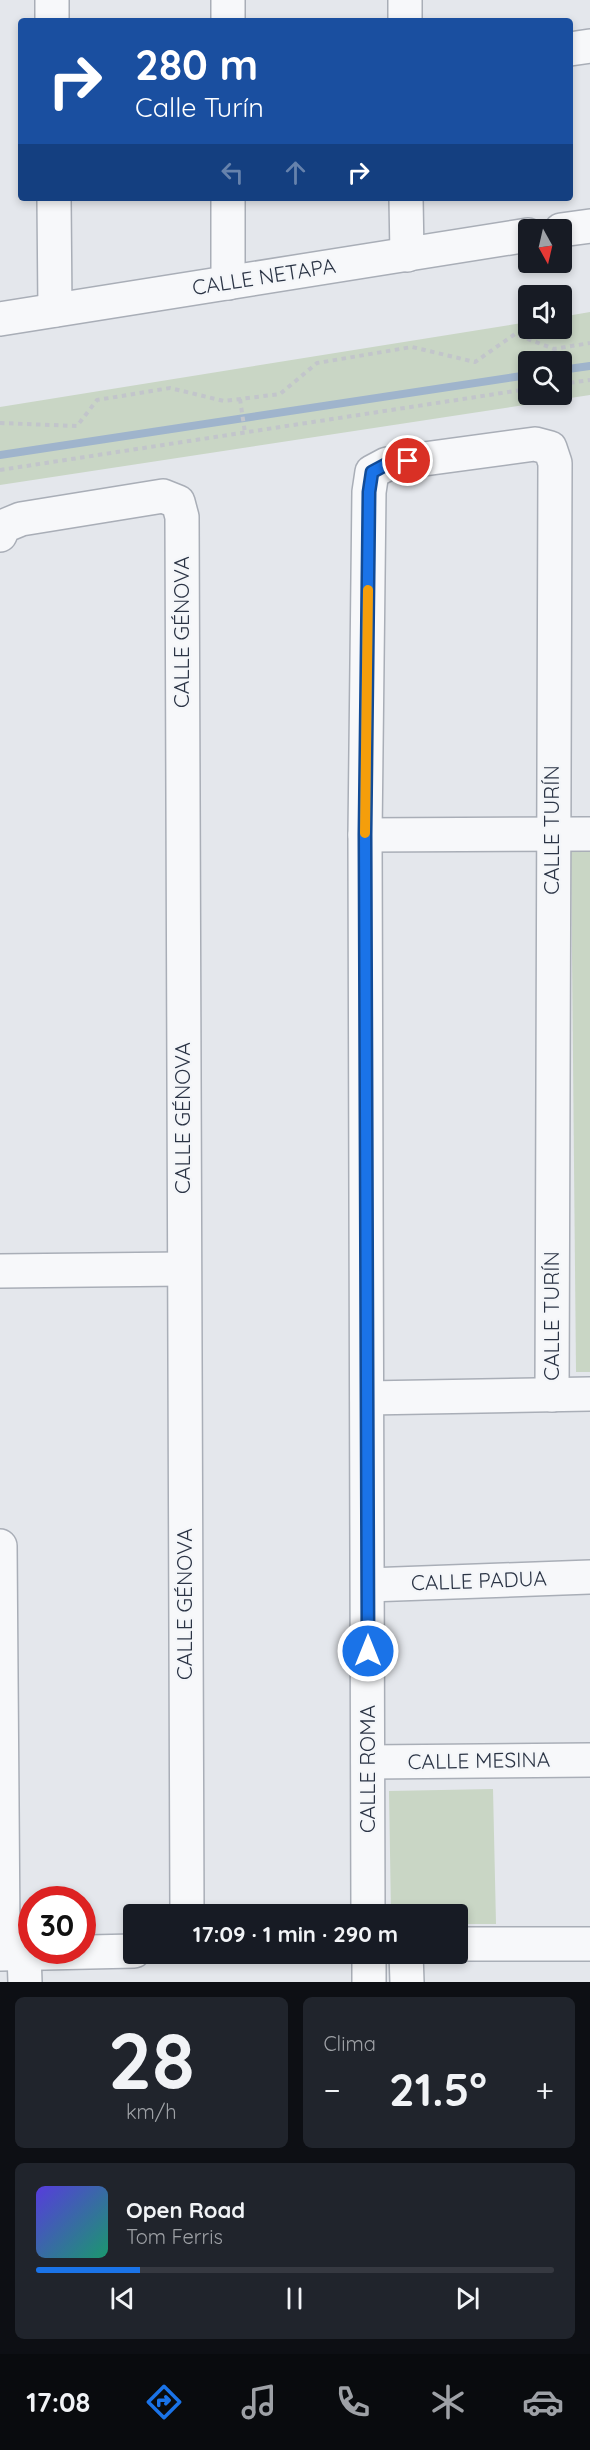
<!DOCTYPE html>
<html lang="es">
<meta charset="utf-8">
<style>
body{margin:0;font-family:Quicksand,sans-serif;background:#20242c;color:#f1f3f6;height:100vh;display:flex;flex-direction:column;font-size:22px;white-space:nowrap}
*{box-sizing:border-box;margin:0}
p{font-size:20px;color:#9ea1a6}
.icon{flex:none;width:33px;height:33px;fill:none;stroke:currentColor;stroke-width:2;stroke-linecap:round;stroke-linejoin:round}
.map{position:relative;height:1982px;overflow:hidden}
.side{display:flex;flex-direction:column;gap:15px;padding:15px;background:#0d0f14;flex:1}
.side>*{flex:none}
.banner{position:absolute;left:18px;top:18px;width:555px;height:183px;border-radius:6px;box-shadow:0 3px 9px #0003;background:#1a4fa0;color:#fff;overflow:hidden}
.needle{width:39px;rotate:172deg}
.tools{position:absolute;left:518px;top:219px;display:grid;gap:12px}
.tools a{display:grid;place-items:center;width:54px;height:54px;border-radius:6px;background:#171b24;box-shadow:0 3px 9px #0003;font-size:30px}
.speed{position:absolute;left:18px;top:1886px;display:flex;gap:12px;font-size:30px;font-weight:700;text-align:center}
.speed>*{display:grid;place-content:center;width:78px;height:78px;border-radius:50%;background:#171b24;box-shadow:0 3px 9px #0003;line-height:1}
.speed .limit{border:9px solid #d22;background:#fff;color:#111}
.pin{position:absolute;display:grid;place-items:center;width:51px;height:51px;color:#fff;margin:-26px;border:3px solid #fff;border-radius:50%;box-shadow:0 2px 6px #0007}
.me{position:absolute;width:66px;margin:-33px;rotate:0deg;stroke-linejoin:round;filter:drop-shadow(0 0 4px #0008)}
.turn{display:flex;align-items:center;gap:21px;height:126px;padding:0 18px;font-size:27px}
.turn .icon{width:78px;height:78px;stroke-width:2.5}
.turn b{display:block;font-size:42px;line-height:51px}
.lanes{display:flex;align-items:center;height:57px;padding:0 18px;background:#0003;justify-content:center;gap:30px;direction:ltr}
.lanes .off{opacity:.35}
.big{font-size:45px;font-weight:800;line-height:1.1}
.side .card{flex:1;display:flex;flex-direction:column;justify-content:center;gap:9px;min-width:0;padding:0 21px;border-radius:9px;background:#20242c}
.side .dial{align-items:center;gap:0}
.dial b{font-size:78px;line-height:1}
.song{display:flex;align-items:center;gap:18px}
.cover{width:72px;height:72px;border-radius:9px;background:linear-gradient(135deg,hsl(250 70% 55%),hsl(160 70% 35%))}
.played{height:6px;border-radius:3px;background:linear-gradient(90deg,#1a73e8 20%,#363941 20%)}
.keys{display:flex;justify-content:space-around;direction:ltr}
.heat{display:flex;justify-content:space-between;align-items:center;font-size:33px;direction:ltr}
.side .tiles{flex:1;display:grid;gap:15px;grid-template-columns:1fr 1fr}
.card:last-child{grid-column:span 2}
.trip{position:absolute;left:123px;top:1904px;width:345px;height:60px;border-radius:6px;background:#171b24;box-shadow:0 3px 9px #0003;font-weight:800;line-height:60px;text-align:center}
.tab-bar{display:flex;height:96px;justify-content:space-around;align-items:center;background:#090b0e;color:#9ea1a6}
.tab-bar .icon{width:42px;height:42px}
.tab-bar .current{color:#1a73e8}
.tab-bar b{font-size:27px;color:#f1f3f6}
.map>svg:first-child{display:block}
.green{fill:#c9d6c5;fill-rule:evenodd}
.lines{fill:none;stroke-linecap:round;stroke-linejoin:round}
.stream{stroke:#9fb4cc;stroke-width:8}
.minor-casing{stroke:#a9aeb7;stroke-width:36}
.path{stroke:#c2c5cb;stroke-width:4;stroke-dasharray:4.5 4.5;stroke-linecap:butt}
.minor{stroke:#f7f8fa;stroke-width:33}
.route-casing{stroke:#114b97;stroke-width:15}
.route{stroke:#1a73e8;stroke-width:10}
.slow{stroke:#f59e0b;stroke-width:10}
.labels{text-anchor:middle;stroke-width:4.5;stroke-linejoin:round;paint-order:stroke}
.street-label{font-size:21px;fill:#2b3445;stroke:#f4f6f9}
</style>
<div class="map">
<svg width="590" height="1982" viewBox="0 0 590 1982">
<rect width="100%" height="100%" fill="#e4e7ec"/>
<g class="green">
<path d="M590 312V395L0 485V407L528 322V328H561V317ZM528 362H561V394H528Z"/>
<polygon points="571,852 590,852 590,1372 576,1372"/>
<polygon points="493,1789 496,1924 458,1924 458,1914 391,1914 389,1791"/>
</g>
<g class="lines">
<g class="stream">
<polyline points="561,370 590,366"/>
<polyline points="0,455 528,375"/>
</g>
<g class="minor-casing">
<g id="minor">
<polyline points="52,0 52,21"/>
<polyline points="405,0 405,21"/>
<polyline points="228,21 228,0"/>
<polyline points="570,49 590,46"/>
<polyline points="54,198 55,310"/>
<polyline points="406,198 407,255"/>
<polyline points="561,230 590,226"/>
<polyline points="228,283 228,198"/>
<polyline points="0,319 528,235"/>
<polyline points="0,535 4,526 21,519 163,496 178,502 182,517 187,1914"/>
<polyline points="365,835 590,834"/>
<polyline points="0,1271 183,1269"/>
<polyline points="367,1398 590,1394"/>
<polyline points="0,1546 3,1933 0,1937"/>
<polyline points="368,1585 590,1577"/>
<polyline points="368,1762 590,1760"/>
<polyline points="368,1914 365,835 369,492 372,472 387,464 535,444 550,448 555,463 552,1395"/>
<polyline points="9,1939 24,1954 25,1982"/>
<polyline points="458,1944 590,1944"/>
<polyline points="369,1953 369,1982"/>
<polyline points="406,1953 407,1982"/>
<polyline points="0,1954 134,1951"/>
</g>
</g>
<g class="path">
<polyline points="561,384 590,380"/>
<polyline points="240,399 245,433"/>
<polyline points="0,423 77,426 97,400 170,388 224,401 280,394 317,363 412,347 475,362 515,334 554,349 590,343"/>
<polyline points="0,470 528,389"/>
</g>
<use href="#minor" class="minor"/>
</g>
<g class="lines">
<g class="route-casing">
<polyline id="route" points="368,1651 365,835 369,492 372,472 387,464 408,461"/>
</g>
<use href="#route" class="route"/>
<polyline class="slow" points="365,833 368,590"/>
</g>
<g class="labels">
<g class="street-label">
<text transform="translate(264 277) rotate(-9)" y="7">CALLE NETAPA</text>
<text transform="translate(182 632) rotate(-90)" y="7">CALLE GÉNOVA</text>
<text transform="translate(552 830) rotate(-90)" y="7">CALLE TURÍN</text>
<text transform="translate(183 1118) rotate(-90)" y="7">CALLE GÉNOVA</text>
<text transform="translate(552 1316) rotate(-90)" y="7">CALLE TURÍN</text>
<text transform="translate(479 1581) rotate(-2)" y="7">CALLE PADUA</text>
<text transform="translate(185 1604) rotate(-90)" y="7">CALLE GÉNOVA</text>
<text transform="translate(479 1761) rotate(-1)" y="7">CALLE MESINA</text>
<text transform="translate(368 1769) rotate(-90)" y="7">CALLE ROMA</text>
</g>
</g>
</svg>
<div class="tools">
<a><svg class="needle" viewBox="-14 -14 28 28"><path d="M0-13l5 13h-10z" fill="#e53935"/><path d="M0 13l5-13h-10z" fill="#9ea1a6"/></svg></a>
<a><svg class="icon" aria-label="sound" viewBox="0 0 24 24"><path d="M4 9h4l5-4v14l-5-4H4zM17 9q2 3 0 6"/></svg></a>
<a><svg class="icon" aria-label="search" viewBox="0 0 24 24"><circle cx="10" cy="10" r="6"/><path d="M15 15l6 6"/></svg></a>
</div>
<div class="speed"><div class="limit">30</div></div>
<div class="pin" style="left:408px;top:461px;background:#d93025"><svg class="icon" aria-label="arrive" viewBox="0 0 24 24"><path d="M6 21V4h12l-3 4 3 4H6"/></svg></div>
<svg class="me" style="left:368px;top:1651px" viewBox="-20 -20 40 40"><circle r="17" fill="#1a73e8" stroke="#fff" stroke-width="3"/><path d="M0-11L8 9 0 5-8 9z" fill="#fff"/></svg>
<div class="trip">17:09 · 1 min · 290 m</div>
<div class="banner">
<div class="turn"><svg class="icon" aria-label="right" viewBox="0 0 24 24"><path d="M7 20v-9h11M14 6l5 5-5 5"/></svg><div><b>280 m</b>Calle Turín</div></div>
<div class="lanes"><svg class="icon off" aria-label="left" viewBox="0 0 24 24"><path d="M17 20v-9H6M10 6l-5 5 5 5"/></svg><svg class="icon off" aria-label="ahead" viewBox="0 0 24 24"><path d="M12 20V5M6 11l6-6 6 6"/></svg><svg class="icon" aria-label="right" viewBox="0 0 24 24"><path d="M7 20v-9h11M14 6l5 5-5 5"/></svg></div>
</div>
</div>
<section class="side">
<div class="tiles">
<div class="card dial"><b>28</b><p>km/h</p></div>
<div class="card"><p>Clima</p>
<div class="heat"><a>−</a><b class="big">21.5°</b><a>+</a></div>
</div>
<div class="card">
<div class="song"><i class="cover"></i><div><b>Open Road</b><p>Tom Ferris</p></div></div>
<div class="played"></div>
<div class="keys"><svg class="icon" aria-label="previous" viewBox="0 0 24 24"><path d="M18 5L8 12l10 7zM5 5v14"/></svg><svg class="icon" aria-label="pause" viewBox="0 0 24 24"><path d="M8 5v14M16 5v14"/></svg><svg class="icon" aria-label="next" viewBox="0 0 24 24"><path d="M6 5l10 7-10 7zM19 5v14"/></svg></div>
</div>
</div>
</section>
<nav class="tab-bar">
<b>17:08</b>
<svg class="icon current" aria-label="directions" viewBox="0 0 24 24"><path d="M12 3l9 9-9 9-9-9zM9 14v-3h6M13 9l2 2-2 2"/></svg>
<svg class="icon" aria-label="music" viewBox="0 0 24 24"><path d="M9 18V5l10-2v13"/><circle cx="6" cy="18" r="3"/><circle cx="16" cy="16" r="3"/></svg>
<svg class="icon" aria-label="phone" viewBox="0 0 24 24"><path d="M5 4h4l2 5-3 2q2 4 5 5l2-3 5 2v4C11 20 4 13 5 4z"/></svg>
<svg class="icon" aria-label="climate" viewBox="0 0 24 24"><path d="M12 3v18M4 7l16 10M4 17L20 7"/></svg>
<svg class="icon" aria-label="car" viewBox="0 0 24 24"><path d="M5 17H2v-5l4-1 3-4h7l3 4 3 1v5h-3M9 17h6M6 11h13"/><circle cx="7" cy="17" r="2"/><circle cx="17" cy="17" r="2"/></svg>
</nav>
